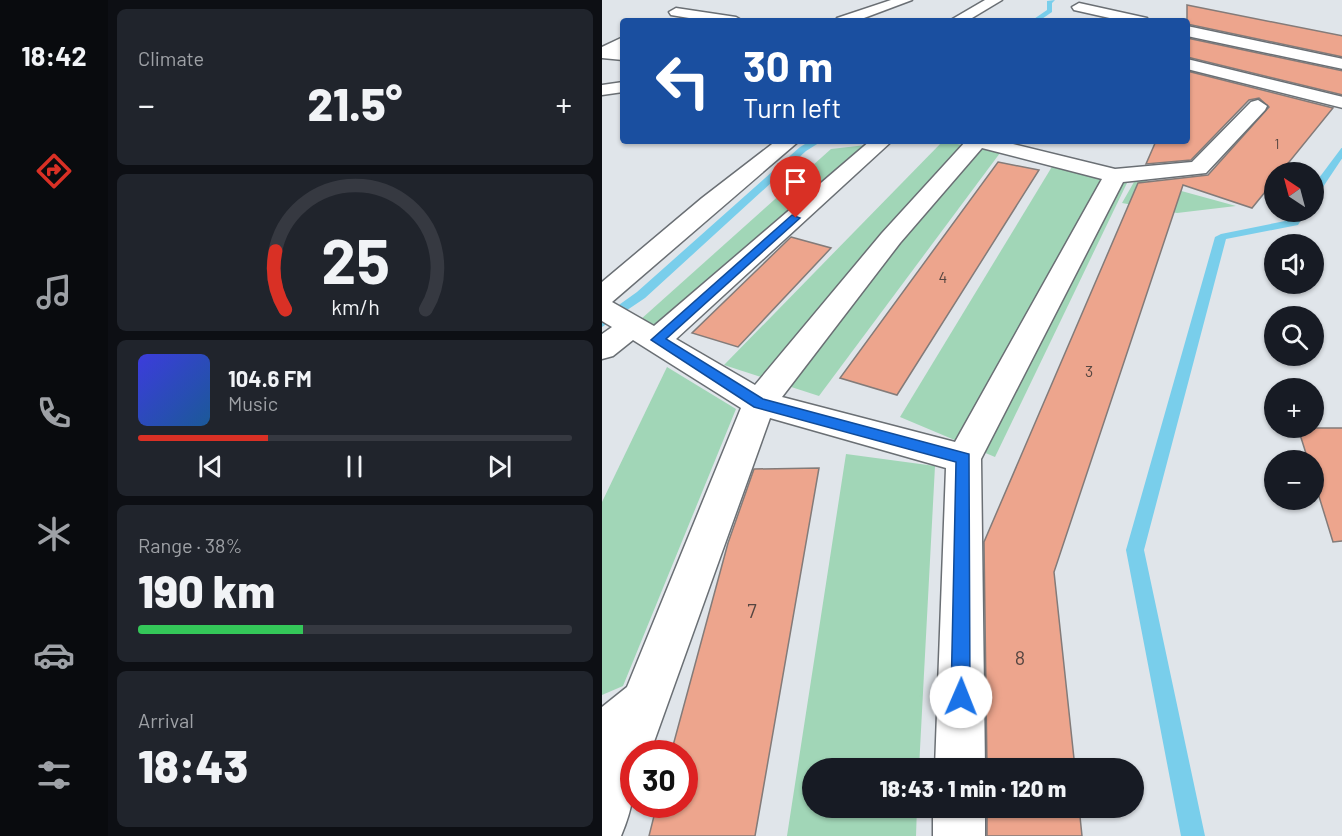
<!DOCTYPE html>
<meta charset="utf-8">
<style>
body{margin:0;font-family:Barlow,sans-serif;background:#20242c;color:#f1f3f6;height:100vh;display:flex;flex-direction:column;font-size:22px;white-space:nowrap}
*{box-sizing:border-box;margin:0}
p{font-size:20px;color:#9ea1a6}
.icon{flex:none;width:33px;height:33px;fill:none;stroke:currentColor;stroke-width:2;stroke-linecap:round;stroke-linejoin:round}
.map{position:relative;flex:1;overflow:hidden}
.side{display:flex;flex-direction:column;gap:9px;padding:9px;background:#0d0f14;width:494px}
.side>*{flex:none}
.banner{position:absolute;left:18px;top:18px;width:570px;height:126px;border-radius:6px;box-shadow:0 2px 4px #0004;background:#1a4fa0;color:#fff;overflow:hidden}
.needle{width:39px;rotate:324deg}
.controls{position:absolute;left:662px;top:162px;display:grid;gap:12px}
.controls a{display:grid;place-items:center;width:60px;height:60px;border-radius:50%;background:#171b24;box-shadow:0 2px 4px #0004;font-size:30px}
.speed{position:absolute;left:18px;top:740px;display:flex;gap:12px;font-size:30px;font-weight:700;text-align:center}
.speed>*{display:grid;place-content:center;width:78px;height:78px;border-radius:50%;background:#171b24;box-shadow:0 2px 4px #0004;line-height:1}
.speed .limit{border:9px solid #d22;background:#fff;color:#111}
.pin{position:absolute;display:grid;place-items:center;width:51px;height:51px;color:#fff;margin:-62px -26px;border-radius:50% 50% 50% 0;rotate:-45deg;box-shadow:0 0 6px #0007}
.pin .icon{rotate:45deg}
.me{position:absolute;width:66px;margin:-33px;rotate:1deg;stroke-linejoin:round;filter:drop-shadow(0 0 4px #0008)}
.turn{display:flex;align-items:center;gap:21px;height:126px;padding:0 24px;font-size:27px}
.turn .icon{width:78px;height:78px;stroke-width:2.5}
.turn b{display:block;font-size:42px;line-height:51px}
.big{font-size:45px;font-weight:800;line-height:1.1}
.side .card{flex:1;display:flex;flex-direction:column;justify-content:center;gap:9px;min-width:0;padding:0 21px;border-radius:9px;background:#20242c}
.side .dial{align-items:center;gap:0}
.dial svg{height:156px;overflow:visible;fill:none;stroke:#363941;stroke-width:7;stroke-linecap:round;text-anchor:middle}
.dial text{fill:#f1f3f6;stroke:none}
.song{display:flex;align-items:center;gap:18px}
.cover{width:72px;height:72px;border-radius:9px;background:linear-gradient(135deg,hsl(240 70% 55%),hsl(210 70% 35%))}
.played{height:6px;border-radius:3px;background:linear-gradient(90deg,#d93025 30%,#363941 30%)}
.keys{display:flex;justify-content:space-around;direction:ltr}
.heat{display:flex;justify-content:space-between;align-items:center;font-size:33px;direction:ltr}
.charge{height:9px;border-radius:4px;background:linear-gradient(90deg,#34c759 38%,#363941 0)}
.trip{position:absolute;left:200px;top:758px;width:342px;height:60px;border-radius:30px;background:#171b24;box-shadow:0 2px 4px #0004;font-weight:800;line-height:60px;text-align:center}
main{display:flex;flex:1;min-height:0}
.tab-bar{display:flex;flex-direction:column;width:108px;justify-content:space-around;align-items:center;background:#090b0e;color:#9ea1a6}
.tab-bar .icon{width:42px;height:42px}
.tab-bar .selected{color:#d93025}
.tab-bar b{font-size:27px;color:#f1f3f6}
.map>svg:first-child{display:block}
.green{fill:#a1d6b7}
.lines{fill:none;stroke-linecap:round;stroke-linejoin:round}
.stream{fill:#79ceeb;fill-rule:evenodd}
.building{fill:#eda58d;stroke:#837b79;stroke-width:1.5}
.minor-casing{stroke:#6a6f74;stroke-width:3}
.minor{fill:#fff;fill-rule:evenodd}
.route{fill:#1a73e8;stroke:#114b97;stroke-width:1.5}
.labels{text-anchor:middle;stroke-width:4.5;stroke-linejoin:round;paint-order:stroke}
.far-number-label{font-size:14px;fill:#564641}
.number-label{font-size:16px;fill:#564641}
.near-number-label{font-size:20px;fill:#564641}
</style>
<main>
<nav class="tab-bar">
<b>18:42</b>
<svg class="icon selected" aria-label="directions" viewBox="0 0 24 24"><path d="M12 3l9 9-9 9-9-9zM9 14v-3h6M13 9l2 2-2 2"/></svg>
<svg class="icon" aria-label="music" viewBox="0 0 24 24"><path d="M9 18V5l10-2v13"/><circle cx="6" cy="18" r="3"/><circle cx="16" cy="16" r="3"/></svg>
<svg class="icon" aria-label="phone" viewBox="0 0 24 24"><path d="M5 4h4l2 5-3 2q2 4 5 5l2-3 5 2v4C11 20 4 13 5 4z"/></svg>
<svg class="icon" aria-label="climate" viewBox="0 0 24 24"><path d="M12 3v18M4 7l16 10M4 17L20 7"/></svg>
<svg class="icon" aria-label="car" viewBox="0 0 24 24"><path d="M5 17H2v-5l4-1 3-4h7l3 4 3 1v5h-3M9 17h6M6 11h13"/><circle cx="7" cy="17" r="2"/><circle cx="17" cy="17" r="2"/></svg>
<svg class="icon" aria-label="filters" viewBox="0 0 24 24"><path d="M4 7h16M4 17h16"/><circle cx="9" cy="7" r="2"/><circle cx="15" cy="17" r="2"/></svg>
</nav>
<section class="side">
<div class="card"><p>Climate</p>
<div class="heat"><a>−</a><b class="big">21.5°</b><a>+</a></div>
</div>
<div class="card dial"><svg viewBox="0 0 100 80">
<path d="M14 69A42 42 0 1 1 86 69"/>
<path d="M14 69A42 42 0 0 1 9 39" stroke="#d93025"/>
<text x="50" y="56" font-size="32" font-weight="700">25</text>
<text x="50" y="72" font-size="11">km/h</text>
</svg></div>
<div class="card">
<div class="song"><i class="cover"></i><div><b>104.6 FM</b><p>Music</p></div></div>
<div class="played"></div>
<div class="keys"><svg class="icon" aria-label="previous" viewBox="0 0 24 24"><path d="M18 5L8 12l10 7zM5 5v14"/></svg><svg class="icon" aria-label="pause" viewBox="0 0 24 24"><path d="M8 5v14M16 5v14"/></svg><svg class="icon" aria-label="next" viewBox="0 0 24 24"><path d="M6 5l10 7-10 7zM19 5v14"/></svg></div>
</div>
<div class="card"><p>Range · 38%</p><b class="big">190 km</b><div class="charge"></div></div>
<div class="card"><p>Arrival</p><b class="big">18:43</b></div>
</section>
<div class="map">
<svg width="741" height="836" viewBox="0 0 741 836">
<rect width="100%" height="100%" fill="#e0e5ea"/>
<g class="green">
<polygon points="341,141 398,153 217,396 122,365"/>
<polygon points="264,145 58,326 38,320 229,149"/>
<polygon points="451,165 525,183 393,457 298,417"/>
<polygon points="513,176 543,181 634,206 575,213 520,203 532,182"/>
<polygon points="65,367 134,409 21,686 0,695 0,502"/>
<polygon points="244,454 333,466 317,768 210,768 210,807 315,807 314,836 185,836"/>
</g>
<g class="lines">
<g class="stream">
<polygon points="453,0 450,3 450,12 437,21 429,21 445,10 445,1"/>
<polygon points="208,141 220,141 204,151 43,298 0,327 0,317 35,292 198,147"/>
<polygon points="741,146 741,157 715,196 711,197 711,186"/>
<polygon points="694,212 704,212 696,225 624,239 542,550 603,836 579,836 524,550 613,237 619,234 688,220"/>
</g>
</g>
<g class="building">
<polygon points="585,5 741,36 741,57 585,24"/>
<polygon points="585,38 741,71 741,95 585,57"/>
<polygon points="585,71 731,108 679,172 672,172 672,181 650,208 581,185 452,572 473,768 385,768 382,542 536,183 606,175 667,107 657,98 647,100 589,160 544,164 554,141 585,141"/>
<polygon points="396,162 437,170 295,395 238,378"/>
<polygon points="189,237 229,248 136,347 90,333"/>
<polygon points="696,428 741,428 741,541 731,542 711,477 711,460 706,460"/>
<polygon points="217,468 153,836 47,836 55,804 82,804 82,753 69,753 126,543 152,469"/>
<polygon points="385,807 477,807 480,836 385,836"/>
</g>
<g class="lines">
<g class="minor-casing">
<g id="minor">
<polygon points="289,0 310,0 254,21 233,21 235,18"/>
<polygon points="383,0 400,0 365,21 347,21"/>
<polygon points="477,3 545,18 547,21 521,21 472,10 470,7"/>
<polygon points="74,8 134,17 141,21 105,21 69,15 67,12"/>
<polygon points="585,26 741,59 741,69 585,36"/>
<polygon points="21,37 21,48 18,50 21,50 21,60 0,58 0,47"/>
<polygon points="585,59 741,97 741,108 585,69"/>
<polygon points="21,82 21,92 0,95 0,85"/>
<path d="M656 100 665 106 663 110 604 173 521 182 379 459 383 768H333L344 468 168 418 48 753H32C32 788 33 803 19 836H0V707L25 687 139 408 31 340 11 356 0 359V334L10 327 0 321V282L100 198 174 141H197L10 302 52 326 268 141H290L74 339 153 385 280 233 364 141H399L513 169 590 162 649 102ZM380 148 500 179 353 442 180 397 298 243Z"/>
<rect x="331" y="807" width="52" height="29"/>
</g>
</g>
<use href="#minor" class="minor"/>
</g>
<polygon class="route" points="190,215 198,218 64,339 161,399 367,454 368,697 365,703 359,706 352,703 349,697 354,462 152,407 49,340"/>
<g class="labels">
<g class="far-number-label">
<text x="675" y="149">1</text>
</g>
<g class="number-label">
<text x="341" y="283">4</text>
<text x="487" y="377">3</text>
</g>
<g class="near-number-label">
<text x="150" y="618">7</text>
<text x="418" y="665">8</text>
</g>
</g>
</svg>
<div class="controls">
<a><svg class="needle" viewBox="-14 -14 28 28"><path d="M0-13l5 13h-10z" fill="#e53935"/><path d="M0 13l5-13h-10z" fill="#9ea1a6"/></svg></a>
<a><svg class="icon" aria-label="sound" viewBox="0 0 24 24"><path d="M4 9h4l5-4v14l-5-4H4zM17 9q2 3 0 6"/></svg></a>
<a><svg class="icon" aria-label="search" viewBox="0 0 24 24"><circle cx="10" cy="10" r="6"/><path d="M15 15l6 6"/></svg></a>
<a>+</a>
<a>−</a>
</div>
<div class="speed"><div class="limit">30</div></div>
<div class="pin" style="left:194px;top:218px;background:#d93025"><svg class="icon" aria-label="arrive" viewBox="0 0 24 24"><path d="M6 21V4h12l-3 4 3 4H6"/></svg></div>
<svg class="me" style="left:359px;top:697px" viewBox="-20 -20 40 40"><circle r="19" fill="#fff"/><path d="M0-13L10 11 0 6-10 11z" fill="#1a73e8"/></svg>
<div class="trip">18:43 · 1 min · 120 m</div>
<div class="banner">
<div class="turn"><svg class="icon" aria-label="left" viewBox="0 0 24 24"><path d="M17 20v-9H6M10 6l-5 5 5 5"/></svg><div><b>30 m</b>Turn left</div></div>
</div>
</div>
</main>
